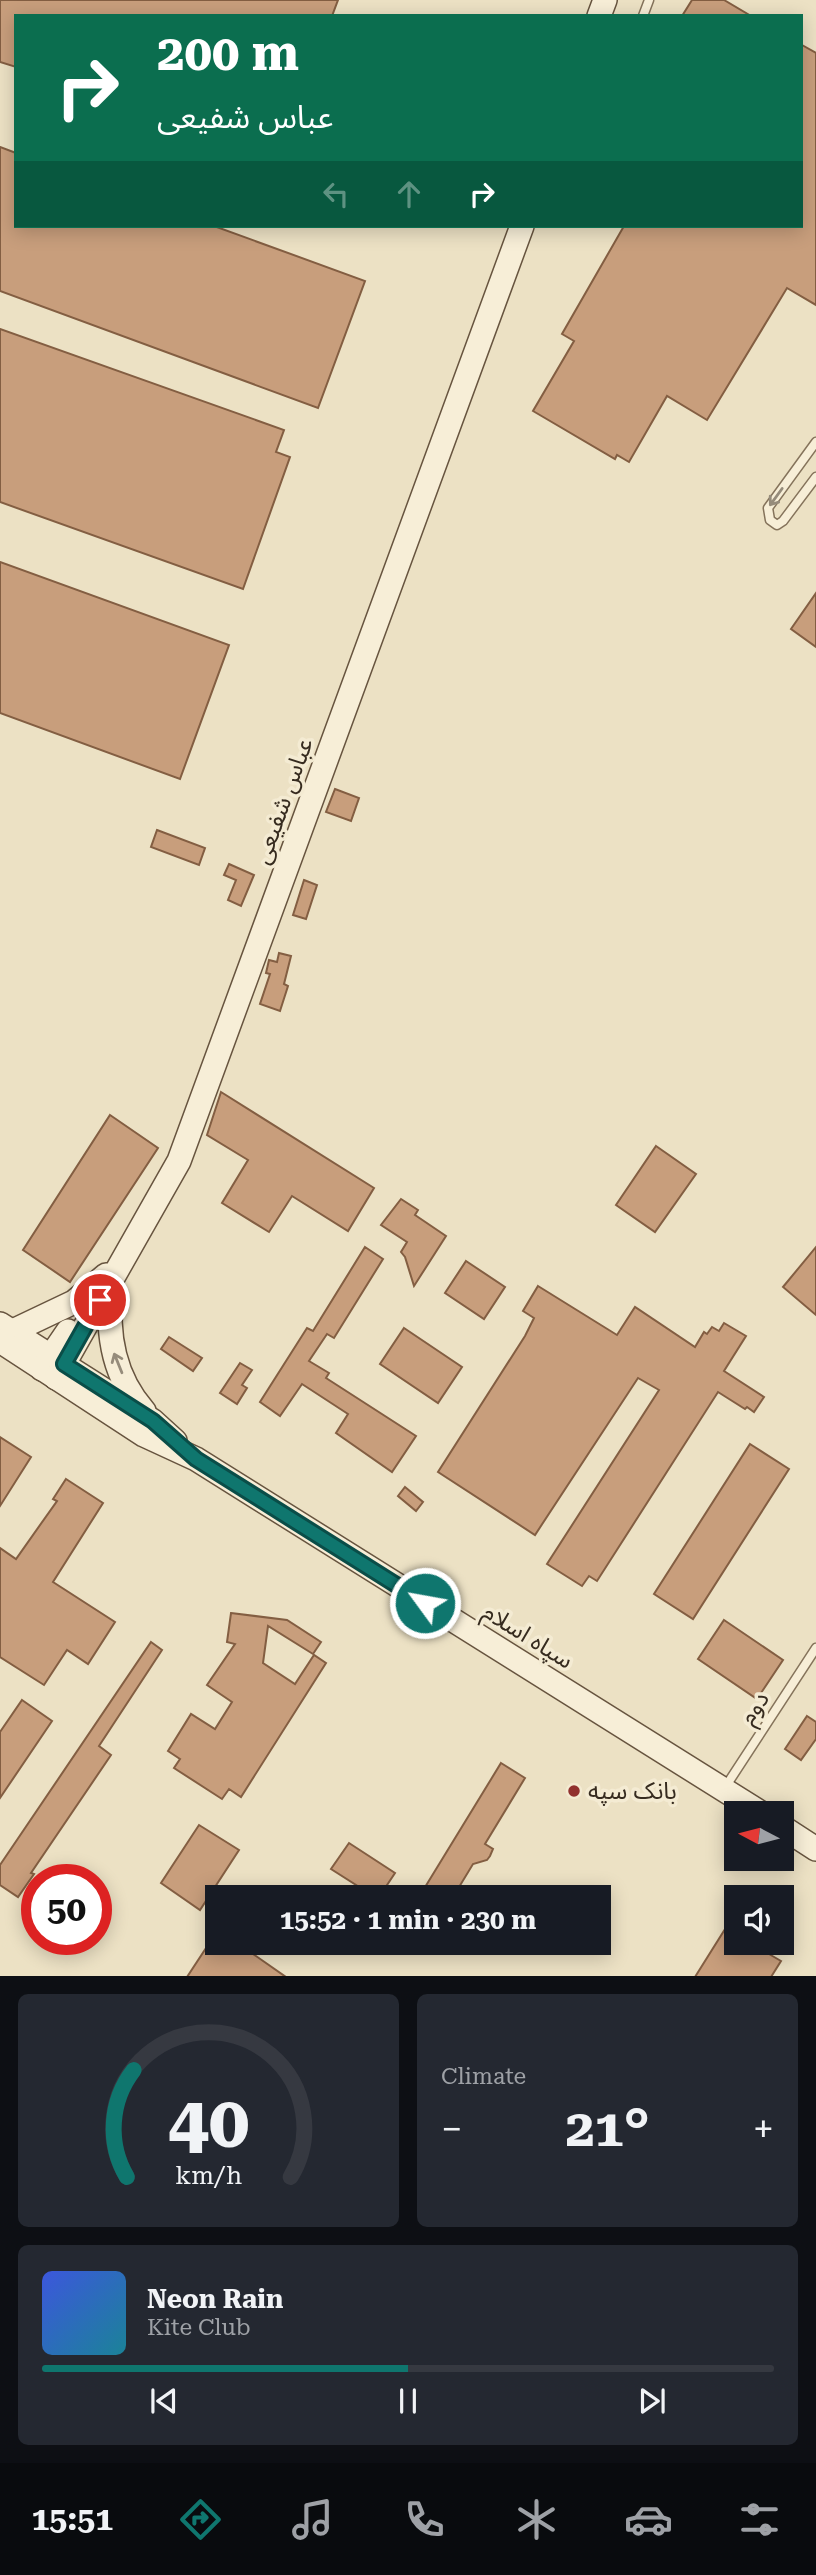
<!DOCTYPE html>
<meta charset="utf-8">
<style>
body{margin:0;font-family:"Roboto Serif","Noto Sans Arabic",serif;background:#242831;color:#f1f3f6;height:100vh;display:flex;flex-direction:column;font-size:26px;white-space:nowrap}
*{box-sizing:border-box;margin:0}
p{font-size:23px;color:#9ea1a6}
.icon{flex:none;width:38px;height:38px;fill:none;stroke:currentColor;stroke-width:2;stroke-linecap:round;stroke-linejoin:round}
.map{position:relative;height:1976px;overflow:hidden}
.panel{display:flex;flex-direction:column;gap:18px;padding:18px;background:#0d0f14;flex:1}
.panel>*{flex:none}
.guide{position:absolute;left:14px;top:14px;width:789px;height:214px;border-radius:0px;box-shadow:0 4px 18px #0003;background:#0b6e4f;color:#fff;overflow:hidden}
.needle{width:46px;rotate:277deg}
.fabs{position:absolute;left:724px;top:1801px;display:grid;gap:14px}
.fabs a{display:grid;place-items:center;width:70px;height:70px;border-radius:0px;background:#171b24;box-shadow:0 4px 18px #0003;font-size:35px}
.speed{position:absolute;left:21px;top:1864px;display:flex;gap:14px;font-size:35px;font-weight:700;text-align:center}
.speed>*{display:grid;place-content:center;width:91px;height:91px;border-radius:50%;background:#171b24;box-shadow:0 4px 18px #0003;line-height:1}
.speed .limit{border:10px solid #d22;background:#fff;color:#111}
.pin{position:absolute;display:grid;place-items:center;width:60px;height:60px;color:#fff;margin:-30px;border:4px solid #fff;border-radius:50%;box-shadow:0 2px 7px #0007}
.me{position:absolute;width:77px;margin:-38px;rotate:302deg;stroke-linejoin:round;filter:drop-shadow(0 0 5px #0008)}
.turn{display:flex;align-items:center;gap:24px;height:147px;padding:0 28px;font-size:32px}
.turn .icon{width:91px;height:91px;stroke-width:2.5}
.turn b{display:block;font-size:49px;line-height:60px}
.lanes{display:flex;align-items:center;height:66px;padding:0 28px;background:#0003;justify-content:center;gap:35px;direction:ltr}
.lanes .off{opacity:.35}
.big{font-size:52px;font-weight:700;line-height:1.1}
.panel .card{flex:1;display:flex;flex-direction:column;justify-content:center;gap:10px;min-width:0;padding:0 24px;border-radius:10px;background:#242831}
.panel .dial{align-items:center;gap:0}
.dial svg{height:182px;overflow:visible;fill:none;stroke:#363941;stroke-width:7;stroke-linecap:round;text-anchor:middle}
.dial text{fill:#f1f3f6;stroke:none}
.song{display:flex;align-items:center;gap:21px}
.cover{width:84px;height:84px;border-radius:10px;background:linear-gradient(135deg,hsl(230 70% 55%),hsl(190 70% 35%))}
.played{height:7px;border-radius:4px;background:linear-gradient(90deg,#0f766e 50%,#363941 50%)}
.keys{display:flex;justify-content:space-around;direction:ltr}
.heat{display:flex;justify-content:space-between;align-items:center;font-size:38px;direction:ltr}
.panel .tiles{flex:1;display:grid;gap:18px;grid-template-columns:1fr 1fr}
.card:last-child{grid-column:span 2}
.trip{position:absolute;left:205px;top:1885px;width:406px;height:70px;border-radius:0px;background:#171b24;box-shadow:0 4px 18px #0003;font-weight:700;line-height:70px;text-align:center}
.menu{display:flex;height:112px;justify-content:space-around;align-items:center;background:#090b0e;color:#9ea1a6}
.menu .icon{width:49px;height:49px}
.menu .current{color:#0f766e}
.menu b{font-size:32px;color:#f1f3f6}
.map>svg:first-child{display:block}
.building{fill:#c89e7c;stroke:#835e42;stroke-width:2}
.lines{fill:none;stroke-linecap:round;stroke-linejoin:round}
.lane-casing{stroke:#85735b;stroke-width:11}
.secondary-casing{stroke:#67543f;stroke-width:26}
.lane{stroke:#f7eed7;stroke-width:8}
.secondary{stroke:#f7eed7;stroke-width:23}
.oneway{stroke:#968c7b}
.route-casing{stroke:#0a4d48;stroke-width:18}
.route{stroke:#0f766e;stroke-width:12}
.poi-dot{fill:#91312e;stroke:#f4ebd3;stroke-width:2.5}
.labels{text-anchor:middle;stroke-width:7;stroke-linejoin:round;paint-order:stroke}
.street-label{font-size:24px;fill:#362b1f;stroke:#f4ebd3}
.poi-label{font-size:24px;fill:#362b1f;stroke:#f4ebd3;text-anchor:start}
</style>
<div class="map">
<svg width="816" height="1977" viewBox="0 0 816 1977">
<rect width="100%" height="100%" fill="#ece1c4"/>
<g class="building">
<polygon points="0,0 338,0 332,16 16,16 16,67 0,62"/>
<polygon points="692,0 724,0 751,16 682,16"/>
<polygon points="802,45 816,53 816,305 787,288 707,420 667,396 629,462 617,455 615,459 533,411 574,341 562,334 624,226 802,226"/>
<polygon points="0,147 16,153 16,226 214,226 365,281 318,408 0,291"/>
<polygon points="0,329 284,430 276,452 290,457 243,589 0,502"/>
<polygon points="0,562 229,645 180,779 0,713"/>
<polygon points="816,593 816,647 791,629"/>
<polygon points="335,789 359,798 351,821 326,812"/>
<polygon points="157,830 205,848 199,865 151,847"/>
<polygon points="229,864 254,875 241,906 228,900 236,880 224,875"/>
<polygon points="304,880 317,885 306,919 293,915"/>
<polygon points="279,953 291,956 284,984 288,986 280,1011 260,1004 270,974 266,973 269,960 277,962"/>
<polygon points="221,1092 374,1188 348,1231 292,1196 269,1232 222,1203 248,1160 207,1135"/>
<polygon points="110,1115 158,1148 70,1282 23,1250"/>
<polygon points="656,1146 696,1174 655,1232 616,1205"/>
<polygon points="401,1199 418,1210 415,1215 446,1236 414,1286 405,1257 401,1252 407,1242 381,1225"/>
<polygon points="365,1247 383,1259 334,1338 327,1334 309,1361 329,1373 326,1378 416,1436 392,1472 336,1433 348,1414 302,1384 280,1416 260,1402 307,1328 313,1331"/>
<polygon points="816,1247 816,1315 783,1287"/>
<polygon points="466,1261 505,1287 484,1319 445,1293"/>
<polygon points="538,1286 617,1335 635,1307 695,1347 704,1332 707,1334 712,1327 719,1331 724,1323 746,1336 724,1371 764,1397 754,1412 747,1407 745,1409 718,1392 597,1581 589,1576 582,1586 547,1564 659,1390 638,1378 535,1535 438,1472 525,1336 534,1318 523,1311"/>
<polygon points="404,1328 462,1367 438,1403 380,1364"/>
<polygon points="169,1337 202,1358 193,1371 161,1349"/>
<polygon points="240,1363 252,1370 242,1385 247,1388 237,1404 220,1393"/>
<polygon points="0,1437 31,1457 0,1506"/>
<polygon points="750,1444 789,1469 693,1619 654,1594"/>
<polygon points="66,1479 103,1503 53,1582 115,1622 88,1664 67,1650 44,1685 0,1657 0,1548 16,1559 57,1501 53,1499"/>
<polygon points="405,1487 423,1502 416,1511 398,1496"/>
<polygon points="231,1613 287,1620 321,1642 313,1654 268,1626 263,1663 295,1684 314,1655 326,1663 241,1797 229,1789 222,1799 174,1768 180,1759 168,1751 191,1714 215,1729 232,1702 207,1685 235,1644 227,1642"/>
<polygon points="724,1620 783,1660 757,1699 698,1659"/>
<polygon points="151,1642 162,1650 99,1746 111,1755 31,1873 34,1874 18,1897 0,1885 0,1865"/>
<polygon points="22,1700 52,1721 0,1798 0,1732"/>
<polygon points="807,1716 816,1722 816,1739 801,1760 785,1749"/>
<polygon points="501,1763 525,1778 485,1844 493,1849 490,1856 487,1860 473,1864 453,1897 419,1897"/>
<polygon points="199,1825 239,1850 200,1910 161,1883"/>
<polygon points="349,1843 395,1873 379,1897 375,1897 331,1869"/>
<polygon points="737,1910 737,1942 776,1942 769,1954 781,1961 771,1977 695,1977"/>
<polygon points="210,1942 236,1942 286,1977 187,1977"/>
</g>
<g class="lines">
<g class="lane-casing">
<g id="lane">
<polyline points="643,16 649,0"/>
<polyline points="816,442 768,508 770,520 777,525 783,521 816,477"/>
<polyline points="724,1789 816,1648"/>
</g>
</g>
<g class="secondary-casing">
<g id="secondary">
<polyline points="599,16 605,0"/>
<path d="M112 1286C106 1331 113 1376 144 1411"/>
<polyline points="0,1324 153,1421 175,1441"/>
<polyline points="13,1331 74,1302 106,1275"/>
<polyline points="0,1341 144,1435 196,1459 761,1813"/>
<polyline points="42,1369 68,1331"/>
<polyline points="56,1378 179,1161 522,226"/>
<polyline points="782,1827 816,1849"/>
</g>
</g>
<use href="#lane" class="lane"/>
<use href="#secondary" class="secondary"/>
</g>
<defs><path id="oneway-shaft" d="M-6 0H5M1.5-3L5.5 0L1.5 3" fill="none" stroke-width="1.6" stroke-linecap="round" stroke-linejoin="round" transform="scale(1.75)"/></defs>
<g class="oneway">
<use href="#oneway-shaft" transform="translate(776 497) rotate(126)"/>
<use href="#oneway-shaft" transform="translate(118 1363) rotate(-112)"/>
</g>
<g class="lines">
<g class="route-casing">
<polyline id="route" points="100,1300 64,1364 153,1421 196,1459 425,1603"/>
</g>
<use href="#route" class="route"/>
</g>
<circle class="poi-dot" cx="574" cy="1791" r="7"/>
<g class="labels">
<g class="street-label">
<text transform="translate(283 801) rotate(-70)" y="8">عباس شفیعی</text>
<text transform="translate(528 1636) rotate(32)" y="8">سپاه اسلام</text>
<text transform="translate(754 1708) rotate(-57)" y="8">دوم</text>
</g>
<g class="poi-label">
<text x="588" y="1799">بانک سپه</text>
</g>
</g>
</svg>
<div class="fabs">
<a><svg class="needle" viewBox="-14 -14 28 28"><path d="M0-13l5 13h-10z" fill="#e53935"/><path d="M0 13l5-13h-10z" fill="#9ea1a6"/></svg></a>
<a><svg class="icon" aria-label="sound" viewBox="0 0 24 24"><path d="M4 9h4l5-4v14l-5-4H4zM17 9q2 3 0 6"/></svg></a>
</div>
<div class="speed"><div class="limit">50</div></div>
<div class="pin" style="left:100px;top:1300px;background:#d93025"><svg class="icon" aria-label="arrive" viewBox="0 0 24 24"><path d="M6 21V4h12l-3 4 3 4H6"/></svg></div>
<svg class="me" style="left:425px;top:1603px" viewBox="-20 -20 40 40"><circle r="17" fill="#0f766e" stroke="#fff" stroke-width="3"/><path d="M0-11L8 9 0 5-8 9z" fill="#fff"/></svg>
<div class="trip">15:52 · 1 min · 230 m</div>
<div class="guide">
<div class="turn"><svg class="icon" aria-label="right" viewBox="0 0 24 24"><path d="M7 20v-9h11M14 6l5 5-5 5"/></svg><div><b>200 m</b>عباس شفیعی</div></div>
<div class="lanes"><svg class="icon off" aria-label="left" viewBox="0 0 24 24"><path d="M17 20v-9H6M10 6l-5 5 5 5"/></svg><svg class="icon off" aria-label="ahead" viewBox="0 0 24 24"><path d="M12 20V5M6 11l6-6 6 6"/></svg><svg class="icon" aria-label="right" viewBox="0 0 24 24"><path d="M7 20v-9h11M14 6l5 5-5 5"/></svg></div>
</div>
</div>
<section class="panel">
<div class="tiles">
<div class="card dial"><svg viewBox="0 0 100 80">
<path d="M14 69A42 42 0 1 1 86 69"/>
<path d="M14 69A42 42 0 0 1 17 22" stroke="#0f766e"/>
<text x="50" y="56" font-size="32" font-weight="700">40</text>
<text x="50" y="72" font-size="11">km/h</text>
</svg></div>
<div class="card"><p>Climate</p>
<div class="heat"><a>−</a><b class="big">21°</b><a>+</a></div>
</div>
<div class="card">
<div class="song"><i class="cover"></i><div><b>Neon Rain</b><p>Kite Club</p></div></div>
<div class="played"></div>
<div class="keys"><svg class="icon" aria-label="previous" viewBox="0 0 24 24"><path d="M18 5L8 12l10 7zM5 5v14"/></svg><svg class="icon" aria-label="pause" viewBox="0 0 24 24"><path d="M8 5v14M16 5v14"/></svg><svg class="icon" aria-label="next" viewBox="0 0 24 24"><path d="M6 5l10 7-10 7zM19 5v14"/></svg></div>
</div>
</div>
</section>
<nav class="menu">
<b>15:51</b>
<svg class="icon current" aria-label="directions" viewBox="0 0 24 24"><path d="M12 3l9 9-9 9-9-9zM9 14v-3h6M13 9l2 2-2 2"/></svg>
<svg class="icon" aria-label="music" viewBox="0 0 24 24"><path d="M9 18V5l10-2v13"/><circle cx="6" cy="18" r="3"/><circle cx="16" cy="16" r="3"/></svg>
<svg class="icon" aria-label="phone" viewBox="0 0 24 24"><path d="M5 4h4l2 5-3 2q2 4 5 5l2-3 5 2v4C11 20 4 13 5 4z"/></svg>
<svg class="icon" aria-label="climate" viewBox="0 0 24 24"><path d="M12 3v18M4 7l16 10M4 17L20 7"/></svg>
<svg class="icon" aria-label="car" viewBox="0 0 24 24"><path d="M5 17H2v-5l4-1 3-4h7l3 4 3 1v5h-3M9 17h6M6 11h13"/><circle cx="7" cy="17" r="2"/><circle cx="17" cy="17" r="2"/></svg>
<svg class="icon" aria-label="filters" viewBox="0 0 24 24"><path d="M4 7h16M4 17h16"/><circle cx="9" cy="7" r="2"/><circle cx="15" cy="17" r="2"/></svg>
</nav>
